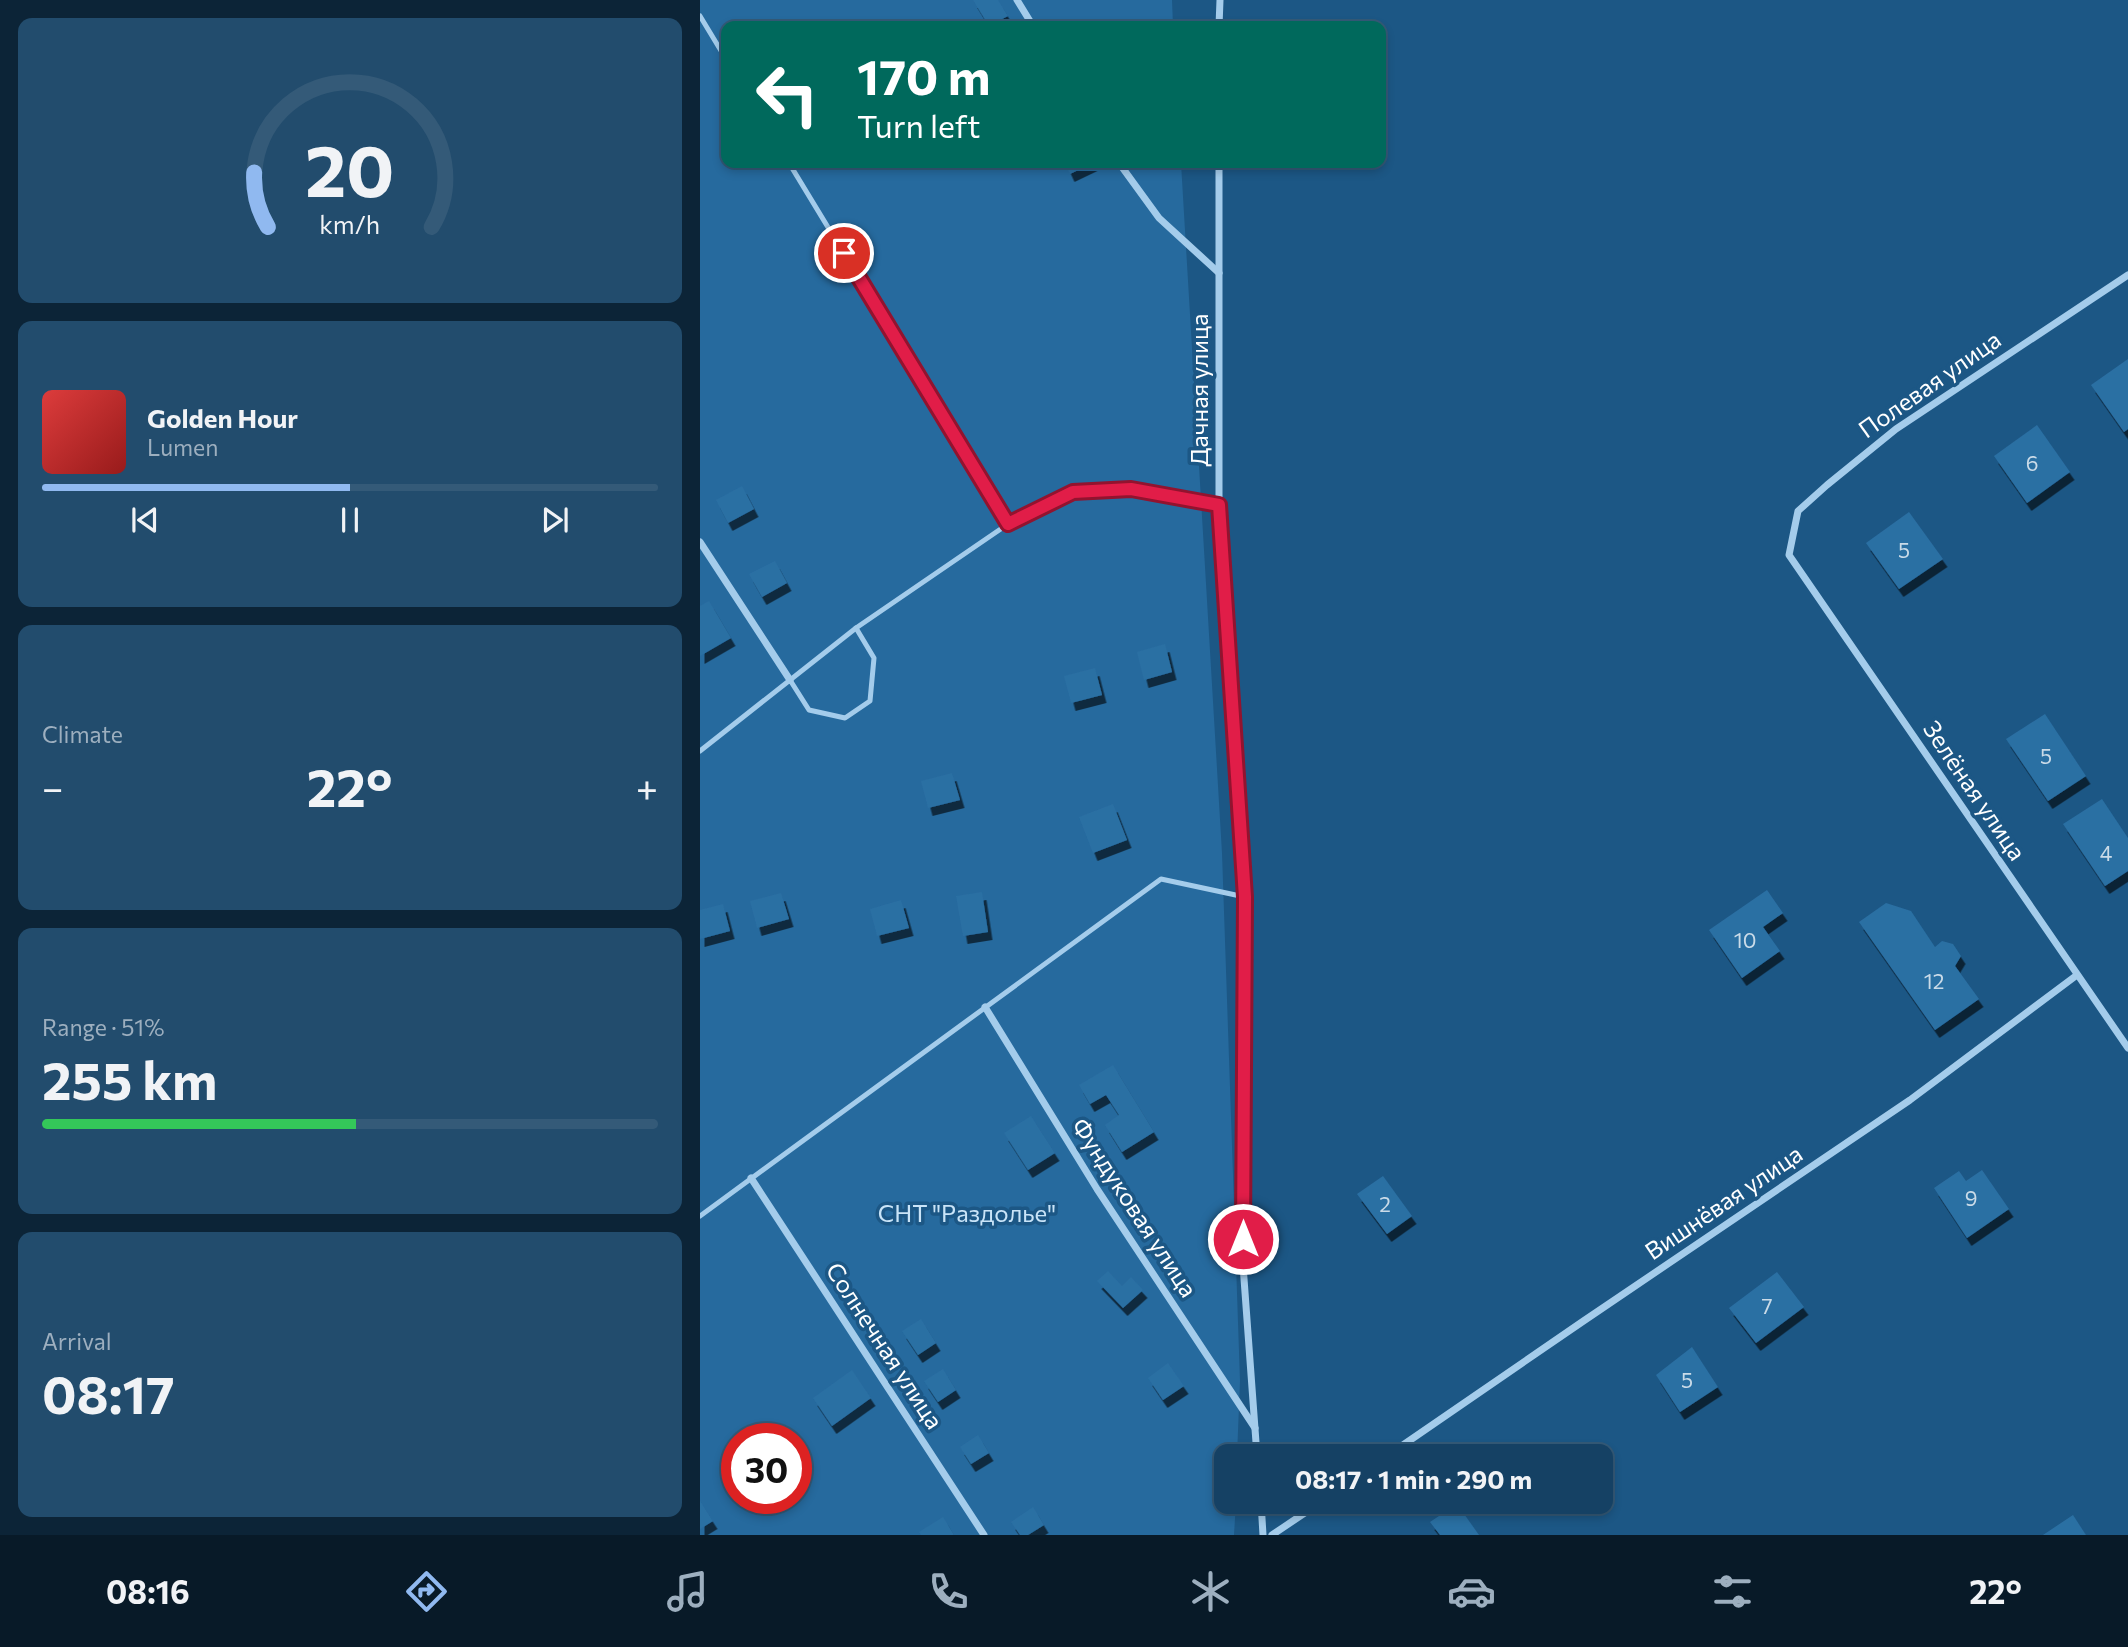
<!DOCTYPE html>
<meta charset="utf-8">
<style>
body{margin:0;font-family:Commissioner,sans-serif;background:#224c6d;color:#f1f3f6;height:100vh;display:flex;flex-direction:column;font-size:26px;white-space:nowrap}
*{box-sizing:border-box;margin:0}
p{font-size:23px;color:#9dafbf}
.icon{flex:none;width:38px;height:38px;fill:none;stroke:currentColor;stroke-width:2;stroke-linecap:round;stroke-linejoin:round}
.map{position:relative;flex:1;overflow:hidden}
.side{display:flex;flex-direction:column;gap:18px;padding:18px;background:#0c2437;width:700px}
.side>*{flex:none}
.banner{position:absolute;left:21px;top:21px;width:665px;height:147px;border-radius:14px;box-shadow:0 4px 10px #0003,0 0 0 2px #345a78;background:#00695c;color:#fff;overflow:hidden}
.speed{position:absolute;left:21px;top:1423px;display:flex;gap:14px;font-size:35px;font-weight:700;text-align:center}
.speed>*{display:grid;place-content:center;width:91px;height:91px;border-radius:50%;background:#154164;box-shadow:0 4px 10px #0003,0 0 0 2px #345a78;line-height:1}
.speed .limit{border:10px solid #d22;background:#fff;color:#111}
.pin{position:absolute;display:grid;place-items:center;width:60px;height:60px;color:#fff;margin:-30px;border:4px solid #fff;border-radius:50%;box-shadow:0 2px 7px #0007}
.me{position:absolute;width:77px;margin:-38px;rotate:0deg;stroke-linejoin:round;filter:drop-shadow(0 0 5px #0008)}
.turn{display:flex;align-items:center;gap:24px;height:147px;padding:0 21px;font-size:32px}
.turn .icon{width:91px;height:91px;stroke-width:2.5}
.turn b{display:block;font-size:49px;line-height:60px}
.big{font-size:52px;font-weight:700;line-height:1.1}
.side .widget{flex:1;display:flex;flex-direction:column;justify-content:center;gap:10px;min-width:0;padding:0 24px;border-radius:14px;background:#224c6d}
.side .dial{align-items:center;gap:0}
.dial svg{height:182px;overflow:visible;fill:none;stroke:#345a78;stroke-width:7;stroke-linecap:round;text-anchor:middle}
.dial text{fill:#f1f3f6;stroke:none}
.song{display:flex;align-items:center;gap:21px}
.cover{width:84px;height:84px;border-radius:10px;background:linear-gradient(135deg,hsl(0 70% 55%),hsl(0 70% 35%))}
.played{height:7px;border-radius:4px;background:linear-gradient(90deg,#90b9f0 50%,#345a78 50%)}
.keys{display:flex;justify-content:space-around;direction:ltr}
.heat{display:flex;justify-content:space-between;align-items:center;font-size:38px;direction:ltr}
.charge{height:10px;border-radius:5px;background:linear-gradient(90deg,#34c759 51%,#345a78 0)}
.trip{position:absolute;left:514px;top:1444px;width:399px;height:70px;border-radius:14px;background:#154164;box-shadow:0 4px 10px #0003,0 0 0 2px #345a78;font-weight:700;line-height:70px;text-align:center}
.dock{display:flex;height:112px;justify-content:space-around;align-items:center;background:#081a28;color:#9dafbf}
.dock .icon{width:49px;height:49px}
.dock .active{color:#90b9f0}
.dock b{font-size:32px;color:#f1f3f6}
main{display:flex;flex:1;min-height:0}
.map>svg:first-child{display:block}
.garden{fill:#266a9e;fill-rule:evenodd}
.building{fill:#2b6fa3;filter:url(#shadow)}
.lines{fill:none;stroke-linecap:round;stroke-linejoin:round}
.lane{stroke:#a4cceb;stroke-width:5}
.street{stroke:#a4cceb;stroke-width:7}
.route-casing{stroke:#92132f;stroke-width:18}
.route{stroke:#e11d48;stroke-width:12}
.labels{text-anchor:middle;stroke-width:7;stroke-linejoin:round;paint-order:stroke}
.number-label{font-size:21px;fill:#cadbe8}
.street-label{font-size:24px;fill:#fff;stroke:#1c5785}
.park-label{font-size:24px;fill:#c9e4f8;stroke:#1c5785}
</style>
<main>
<section class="side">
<div class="widget dial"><svg viewBox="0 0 100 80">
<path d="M14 69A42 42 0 1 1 86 69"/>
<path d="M14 69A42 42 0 0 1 8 45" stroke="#90b9f0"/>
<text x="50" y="56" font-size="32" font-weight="700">20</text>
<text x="50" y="72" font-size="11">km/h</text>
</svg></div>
<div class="widget">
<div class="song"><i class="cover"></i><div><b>Golden Hour</b><p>Lumen</p></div></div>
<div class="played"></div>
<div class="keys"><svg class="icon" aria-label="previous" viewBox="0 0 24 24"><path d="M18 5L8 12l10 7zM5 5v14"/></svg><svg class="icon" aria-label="pause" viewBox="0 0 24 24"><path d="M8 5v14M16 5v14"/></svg><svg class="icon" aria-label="next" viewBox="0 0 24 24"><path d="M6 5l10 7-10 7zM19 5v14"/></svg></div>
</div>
<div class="widget"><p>Climate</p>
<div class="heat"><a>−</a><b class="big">22°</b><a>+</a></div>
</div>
<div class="widget"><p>Range · 51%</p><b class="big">255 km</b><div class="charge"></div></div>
<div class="widget"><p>Arrival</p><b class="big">08:17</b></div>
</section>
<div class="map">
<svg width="1428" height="1535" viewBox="0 0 1428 1535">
<defs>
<filter id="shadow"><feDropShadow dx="4.5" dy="8" stdDeviation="0" flood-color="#0009"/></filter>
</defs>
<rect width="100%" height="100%" fill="#1c5785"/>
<path class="garden" d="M0 0H472L473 26H26V163H481L522 853 540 1381 537 1456H527V1502H536L534 1535H0ZM37 1438H96V1498H37Z"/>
<g class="building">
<polygon points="273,0 298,0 308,16 289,26"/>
<polygon points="365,163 393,163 370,174"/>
<polygon points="1428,359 1428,429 1424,432 1391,385"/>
<polygon points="1337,425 1370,472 1327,503 1294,456"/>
<polygon points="42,486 54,509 28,523 16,500"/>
<polygon points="1209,512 1243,559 1199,589 1166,543"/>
<polygon points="75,561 87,583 62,597 49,574"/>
<polygon points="9,601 31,638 0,656 0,606"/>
<polygon points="465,644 472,672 444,680 437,652"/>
<polygon points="395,668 402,695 371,703 364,676"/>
<polygon points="1345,714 1386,776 1348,801 1306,739"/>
<polygon points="252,773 260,800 228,808 221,781"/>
<polygon points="1402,799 1428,838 1428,871 1405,886 1363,824"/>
<polygon points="413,804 427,840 393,853 379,817"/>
<polygon points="1067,890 1083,913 1063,927 1080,951 1042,978 1009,930"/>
<polygon points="282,892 288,932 263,936 256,896"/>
<polygon points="81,893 89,919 57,928 50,901"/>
<polygon points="201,900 209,928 177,936 170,909"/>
<polygon points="1186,903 1211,911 1235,947 1242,941 1253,944 1261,956 1255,966 1279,999 1235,1030 1159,922"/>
<polygon points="23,904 30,931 0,939 0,910"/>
<polygon points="413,1065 454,1132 422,1152 405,1125 419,1115 406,1095 390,1104 379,1085"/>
<polygon points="331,1116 355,1153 328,1170 304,1133"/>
<polygon points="1282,1170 1309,1209 1267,1238 1234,1188 1259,1171 1266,1181"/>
<polygon points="683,1176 712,1216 687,1234 657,1194"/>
<polygon points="408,1271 422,1286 431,1277 443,1290 423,1308 397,1281"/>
<polygon points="1077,1272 1104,1307 1056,1343 1029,1308"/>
<polygon points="221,1319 236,1343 218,1355 202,1331"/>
<polygon points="992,1347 1018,1387 980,1412 956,1375"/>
<polygon points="468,1363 484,1386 463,1400 448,1378"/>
<polygon points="243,1369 256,1390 238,1402 224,1381"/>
<polygon points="152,1370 171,1398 132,1426 113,1398"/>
<polygon points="278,1435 289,1453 271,1464 260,1447"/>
<polygon points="0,1501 13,1521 0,1529"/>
<polygon points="757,1504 779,1535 740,1535 730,1522"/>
<polygon points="333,1507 344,1525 328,1535 320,1535 311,1522"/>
<polygon points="1373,1515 1386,1535 1343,1535"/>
<polygon points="243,1517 254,1535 221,1535 219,1532"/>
</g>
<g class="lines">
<g class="lane">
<polyline points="0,16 26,59"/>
<polyline points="89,163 308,524"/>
<polyline points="90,680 109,710 145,718 170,701 174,658 156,628"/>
<polyline points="0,751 156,628 308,524 373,492 431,489 519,505"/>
<polyline points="0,1216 461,879 545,897"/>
</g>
<g class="street">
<polyline points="317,0 333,26"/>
<polyline points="519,26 520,0"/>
<polyline points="419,163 459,218 519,273"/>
<polyline points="519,163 519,505 545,897 543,1265 557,1456"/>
<polyline points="1428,275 1196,429 1127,485 1098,511 1089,555 1428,1048"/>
<polyline points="0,542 90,680"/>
<polyline points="285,1007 397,1189 555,1428"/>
<polyline points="51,1178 284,1535"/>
<polyline points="687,1456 882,1322 1210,1100 1377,975"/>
<polyline points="561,1502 563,1535"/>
<polyline points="572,1535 621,1502"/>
</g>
</g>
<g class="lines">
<g class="route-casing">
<polyline id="route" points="144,253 308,524 373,492 431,489 519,505 545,897 543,1239"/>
</g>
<use href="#route" class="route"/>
</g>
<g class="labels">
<g class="number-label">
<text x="1332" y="471">6</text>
<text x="1204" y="558">5</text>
<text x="1346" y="764">5</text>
<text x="1406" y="861">4</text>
<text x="1045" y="948">10</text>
<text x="1234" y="989">12</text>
<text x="1271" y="1206">9</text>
<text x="685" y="1212">2</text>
<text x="1067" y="1314">7</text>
<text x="987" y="1388">5</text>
</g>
<g class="street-label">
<text transform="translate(1230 385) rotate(-35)" y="8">Полевая улица</text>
<text transform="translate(500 390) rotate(-90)" y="8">Дачная улица</text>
<text transform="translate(1274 791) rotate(56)" y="8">Зелёная улица</text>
<text transform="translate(1024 1203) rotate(-34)" y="8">Вишнёвая улица</text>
<text transform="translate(434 1208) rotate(57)" y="8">Фундуковая улица</text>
<text transform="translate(184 1346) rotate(57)" y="8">Солнечная улица</text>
</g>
<g class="park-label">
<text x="267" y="1222">СНТ "Раздолье"</text>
</g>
</g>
</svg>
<div class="speed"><div class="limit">30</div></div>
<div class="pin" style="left:144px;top:253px;background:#d93025"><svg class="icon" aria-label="arrive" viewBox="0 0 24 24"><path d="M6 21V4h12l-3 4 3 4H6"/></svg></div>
<svg class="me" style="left:543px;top:1239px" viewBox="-20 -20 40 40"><circle r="17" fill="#e11d48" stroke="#fff" stroke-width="3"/><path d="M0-11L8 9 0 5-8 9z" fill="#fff"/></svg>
<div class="trip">08:17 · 1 min · 290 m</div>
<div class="banner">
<div class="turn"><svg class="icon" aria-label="left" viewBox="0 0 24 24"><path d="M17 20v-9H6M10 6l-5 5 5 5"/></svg><div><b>170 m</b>Turn left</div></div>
</div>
</div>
</main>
<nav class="dock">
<b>08:16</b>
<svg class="icon active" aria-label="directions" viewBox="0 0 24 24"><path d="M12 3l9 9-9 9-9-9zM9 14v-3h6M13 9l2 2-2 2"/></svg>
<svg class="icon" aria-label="music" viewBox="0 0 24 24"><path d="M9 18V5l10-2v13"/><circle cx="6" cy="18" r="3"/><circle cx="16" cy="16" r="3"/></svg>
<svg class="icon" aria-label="phone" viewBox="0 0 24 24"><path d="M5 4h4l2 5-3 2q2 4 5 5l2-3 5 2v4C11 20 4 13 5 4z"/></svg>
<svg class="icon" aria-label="climate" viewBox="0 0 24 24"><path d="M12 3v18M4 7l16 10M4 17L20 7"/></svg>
<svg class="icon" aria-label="car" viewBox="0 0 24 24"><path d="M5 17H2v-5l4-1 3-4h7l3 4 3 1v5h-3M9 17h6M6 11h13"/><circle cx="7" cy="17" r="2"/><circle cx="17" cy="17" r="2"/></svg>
<svg class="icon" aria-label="filters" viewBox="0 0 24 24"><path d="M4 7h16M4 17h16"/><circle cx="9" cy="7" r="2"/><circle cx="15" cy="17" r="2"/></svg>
<b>22°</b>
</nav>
